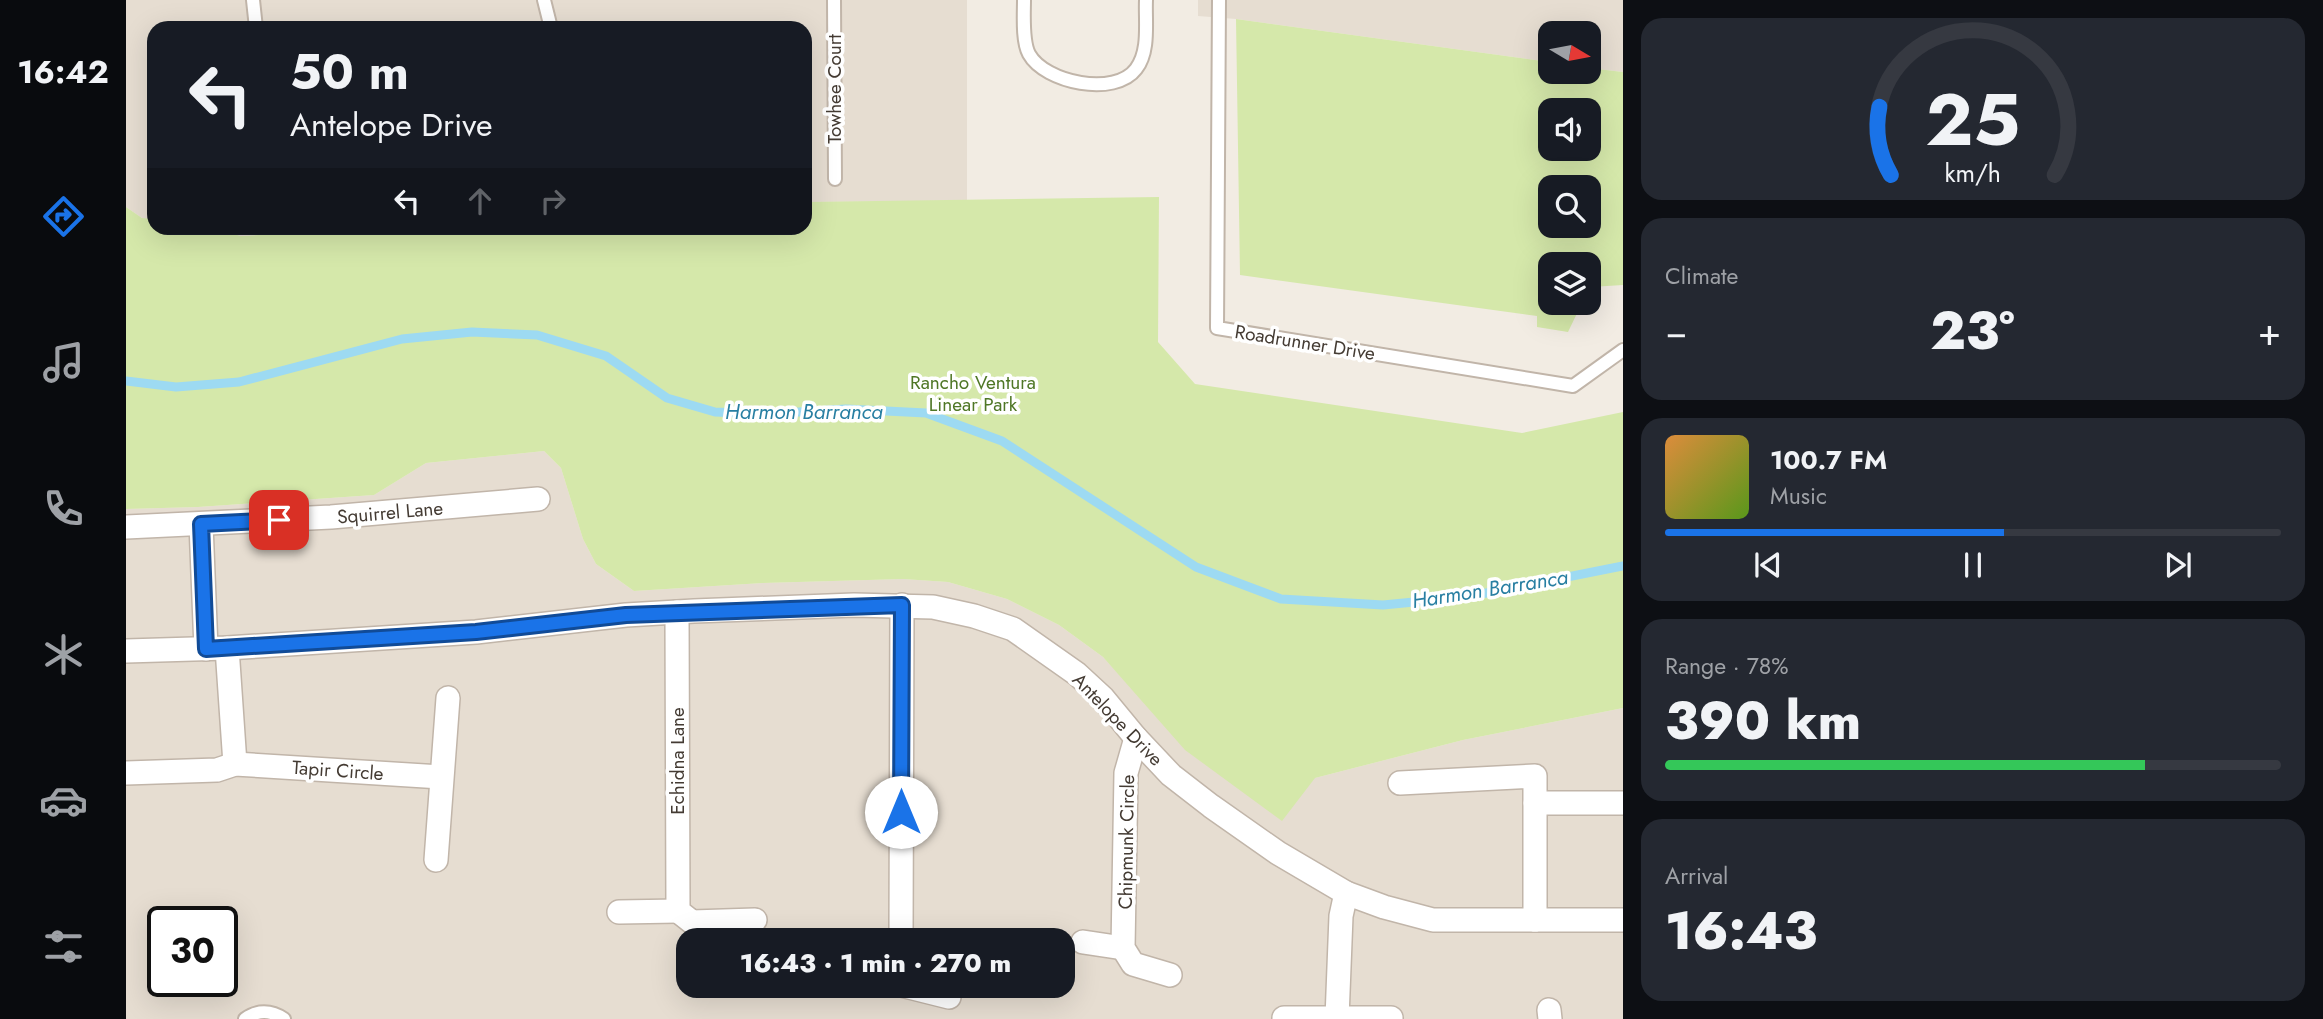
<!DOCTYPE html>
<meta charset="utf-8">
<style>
body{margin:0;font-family:Jost,sans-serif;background:#242831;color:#f1f3f6;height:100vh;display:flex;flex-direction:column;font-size:26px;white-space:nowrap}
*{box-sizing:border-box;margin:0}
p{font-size:23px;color:#9ea1a6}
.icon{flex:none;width:38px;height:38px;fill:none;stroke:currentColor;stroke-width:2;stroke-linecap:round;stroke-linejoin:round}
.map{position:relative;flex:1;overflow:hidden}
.panel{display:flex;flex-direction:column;gap:18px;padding:18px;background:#0d0f14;width:700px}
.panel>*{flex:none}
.hud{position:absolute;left:21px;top:21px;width:665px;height:214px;border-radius:21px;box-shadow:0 7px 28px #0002;background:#171b24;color:#f1f3f6;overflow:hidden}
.needle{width:46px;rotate:100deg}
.fabs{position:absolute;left:1412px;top:21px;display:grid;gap:14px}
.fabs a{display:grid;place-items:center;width:63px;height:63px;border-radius:14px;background:#171b24;box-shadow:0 7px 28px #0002;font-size:35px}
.speed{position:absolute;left:21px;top:906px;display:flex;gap:14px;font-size:35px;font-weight:700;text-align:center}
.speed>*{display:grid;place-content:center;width:91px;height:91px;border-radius:50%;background:#171b24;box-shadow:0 7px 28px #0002;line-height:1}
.speed .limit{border:4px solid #111;border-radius:10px;background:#fff;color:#111}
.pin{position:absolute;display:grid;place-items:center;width:60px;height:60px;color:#fff;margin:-30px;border-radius:14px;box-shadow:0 4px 10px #0006}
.me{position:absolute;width:77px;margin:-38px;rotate:0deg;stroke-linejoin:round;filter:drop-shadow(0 0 5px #0008)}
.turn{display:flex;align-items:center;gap:24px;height:147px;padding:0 28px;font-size:32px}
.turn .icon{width:91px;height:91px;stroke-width:2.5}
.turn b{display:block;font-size:49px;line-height:60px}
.lanes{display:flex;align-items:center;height:66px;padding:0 28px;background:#0003;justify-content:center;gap:35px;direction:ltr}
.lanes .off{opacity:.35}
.big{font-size:52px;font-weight:800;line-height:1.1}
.panel .widget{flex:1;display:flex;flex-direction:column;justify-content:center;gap:10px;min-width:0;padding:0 24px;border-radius:21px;background:#242831}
.panel .dial{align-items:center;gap:0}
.dial svg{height:182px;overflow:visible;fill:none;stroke:#363941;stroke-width:7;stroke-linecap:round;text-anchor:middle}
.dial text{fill:#f1f3f6;stroke:none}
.song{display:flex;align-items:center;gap:21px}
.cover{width:84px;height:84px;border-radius:10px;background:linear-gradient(135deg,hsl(30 70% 55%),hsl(90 70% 35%))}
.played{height:7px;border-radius:4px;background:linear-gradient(90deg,#1a73e8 55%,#363941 55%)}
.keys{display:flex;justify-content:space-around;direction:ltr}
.heat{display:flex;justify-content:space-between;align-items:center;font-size:38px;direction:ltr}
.charge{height:10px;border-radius:5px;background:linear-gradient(90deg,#34c759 78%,#363941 0)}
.trip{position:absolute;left:550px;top:928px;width:399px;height:70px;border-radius:21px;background:#171b24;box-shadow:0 7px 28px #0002;font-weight:800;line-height:70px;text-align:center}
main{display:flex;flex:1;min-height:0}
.tab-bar{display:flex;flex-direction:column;width:126px;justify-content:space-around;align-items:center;background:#090b0e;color:#9ea1a6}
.tab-bar .icon{width:49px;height:49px}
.tab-bar .selected{color:#1a73e8}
.tab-bar b{font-size:32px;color:#f1f3f6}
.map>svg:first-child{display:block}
.residential{fill:#e6ddd1;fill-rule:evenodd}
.green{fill:#d5e8aa;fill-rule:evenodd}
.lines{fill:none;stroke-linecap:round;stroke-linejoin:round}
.stream{stroke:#9ddaf2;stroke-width:9}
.lane-casing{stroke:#c1b5a9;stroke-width:16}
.street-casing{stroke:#c1b5a9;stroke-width:26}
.lane{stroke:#fff;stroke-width:12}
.street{stroke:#fff;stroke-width:23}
.route-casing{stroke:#114b97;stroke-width:18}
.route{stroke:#1a73e8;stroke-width:12}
.labels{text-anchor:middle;stroke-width:7;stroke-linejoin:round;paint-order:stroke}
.street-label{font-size:19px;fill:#443b33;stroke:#fff}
.park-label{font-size:19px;fill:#4f7726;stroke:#fff}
.water-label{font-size:21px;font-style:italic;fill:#287fa2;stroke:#fff}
</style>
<main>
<nav class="tab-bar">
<b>16:42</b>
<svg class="icon selected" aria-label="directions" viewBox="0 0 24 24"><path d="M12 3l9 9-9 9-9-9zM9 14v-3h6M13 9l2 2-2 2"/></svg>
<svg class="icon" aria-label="music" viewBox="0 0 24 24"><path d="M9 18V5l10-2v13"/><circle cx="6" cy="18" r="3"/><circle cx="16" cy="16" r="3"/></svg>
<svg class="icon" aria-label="phone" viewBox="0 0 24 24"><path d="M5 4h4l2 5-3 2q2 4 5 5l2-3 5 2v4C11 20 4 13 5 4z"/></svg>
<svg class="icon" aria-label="climate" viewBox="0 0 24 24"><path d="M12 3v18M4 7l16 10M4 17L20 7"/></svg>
<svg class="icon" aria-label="car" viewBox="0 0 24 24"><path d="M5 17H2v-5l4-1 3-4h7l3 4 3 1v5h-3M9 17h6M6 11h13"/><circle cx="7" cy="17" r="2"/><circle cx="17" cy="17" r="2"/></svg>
<svg class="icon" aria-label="filters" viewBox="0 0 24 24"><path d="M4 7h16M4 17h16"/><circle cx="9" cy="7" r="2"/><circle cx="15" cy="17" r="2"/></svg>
</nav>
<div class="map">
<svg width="1497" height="1019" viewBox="0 0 1497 1019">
<rect width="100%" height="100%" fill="#f2ece3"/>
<g class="residential">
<polygon points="0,0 841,0 841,201 679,202 679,28 28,28 28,219 16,218 0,207"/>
<polygon points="1072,0 1497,0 1497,72 1463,68 1463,33 1424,33 1424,62 1110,19 1072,16"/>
<polygon points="84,228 217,228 204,231 115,236"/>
<path d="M418 451 435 468 457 539 470 564 508 591 637 583 777 579 822 582 881 599 933 625 977 657 1010 693 1189 778 1337 740 1497 708V1019H0V509L72 507 248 495 300 463ZM37 922H96V982H37ZM562 940H936V985H562Z"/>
</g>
<g class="green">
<path d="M1110 19 1424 62V72H1463V68L1497 72V285L1465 287 1463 289V264H1424V303H1456L1442 332 1411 327V316L1114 275ZM1424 110H1463V149H1424ZM1424 187H1463V226H1424Z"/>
<polygon points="1033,197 1032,342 1069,384 1396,433 1497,412 1497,708 1337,740 1189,778 1156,821 1059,750 977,657 933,625 881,599 822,582 777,579 637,583 508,591 470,564 457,539 435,468 418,451 300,463 248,495 72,507 0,509 0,207 16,218 28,219 28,228 84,228 115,236 204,231 217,228 679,228 679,202"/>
</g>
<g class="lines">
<polyline class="stream" points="0,381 50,387 113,382 276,339 346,332 411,335 480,356 541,398 589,412 641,414 720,409 800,413 876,441 1070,567 1155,599 1257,605 1340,597 1497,566"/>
<g class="lane-casing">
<g id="lane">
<polyline points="127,0 130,28"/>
<polyline points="418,0 425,28"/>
<polyline points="708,0 709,179"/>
<path d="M898 0C898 14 896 41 903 54 919 83 989 97 1010 69 1024 51 1019 22 1020 0"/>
<polyline points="1093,0 1091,328 1447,386 1497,350"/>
<path d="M119 1019C131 1010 145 1010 158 1019"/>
</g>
</g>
<g class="street-casing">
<g id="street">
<polyline points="75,524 80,649"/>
<polyline points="0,527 205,517 412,499"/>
<polyline points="551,612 552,911 566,922 629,920"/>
<polyline points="101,648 109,764"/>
<polyline points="0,651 101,648 350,632 500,615 568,611 728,605 807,607 848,616 887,629 951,674 977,698 1010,738 1045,775 1085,806 1152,853 1220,893 1258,907 1307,920 1497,920"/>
<polyline points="1010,738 1000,773 997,948 1007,964 1044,975"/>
<polyline points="0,773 91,770 109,764 315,777"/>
<polyline points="1274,783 1409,776 1409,920"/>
<polyline points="1409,803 1497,803"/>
<polyline points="310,860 322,698"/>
<polyline points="493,912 552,911"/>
<polyline points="775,940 776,605"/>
<polyline points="957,942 997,948"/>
<polyline points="775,985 823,997"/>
<polyline points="1423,1010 1424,1019"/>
<polyline points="1158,1018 1265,1018"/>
<polyline points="1211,1018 1215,916 1220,893"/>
</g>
</g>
<use href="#lane" class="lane"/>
<use href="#street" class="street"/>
</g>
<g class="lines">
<g class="route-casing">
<polyline id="route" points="153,520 75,524 80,649 350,632 500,615 776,605 775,812"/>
</g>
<use href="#route" class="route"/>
</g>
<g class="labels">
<g class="street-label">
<text transform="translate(708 89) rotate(-90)" y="7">Towhee Court</text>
<text transform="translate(1179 342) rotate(9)" y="7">Roadrunner Drive</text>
<text transform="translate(264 512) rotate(-5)" y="7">Squirrel Lane</text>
<text transform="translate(992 719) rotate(46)" y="7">Antelope Drive</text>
<text transform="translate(551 761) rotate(-90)" y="7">Echidna Lane</text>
<text transform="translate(212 770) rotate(4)" y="7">Tapir Circle</text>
<text transform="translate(1000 842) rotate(-89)" y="7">Chipmunk Circle</text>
</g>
<g class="park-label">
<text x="847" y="389">Rancho Ventura<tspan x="847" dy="22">Linear Park</tspan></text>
</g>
<g class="water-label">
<text x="678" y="419">Harmon Barranca</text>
<text transform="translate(1364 589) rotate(-9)" y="7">Harmon Barranca</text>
</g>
</g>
</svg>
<div class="fabs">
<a><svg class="needle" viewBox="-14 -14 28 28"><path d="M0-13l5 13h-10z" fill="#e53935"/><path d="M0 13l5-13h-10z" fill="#9ea1a6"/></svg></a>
<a><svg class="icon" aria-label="sound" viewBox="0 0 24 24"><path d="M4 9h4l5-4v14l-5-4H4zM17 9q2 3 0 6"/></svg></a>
<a><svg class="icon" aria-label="search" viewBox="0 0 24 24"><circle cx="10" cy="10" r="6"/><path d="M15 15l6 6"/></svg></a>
<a><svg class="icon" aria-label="layers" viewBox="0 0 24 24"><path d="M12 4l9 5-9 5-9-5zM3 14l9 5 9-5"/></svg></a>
</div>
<div class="speed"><div class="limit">30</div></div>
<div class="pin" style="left:153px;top:520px;background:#d93025"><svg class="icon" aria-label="arrive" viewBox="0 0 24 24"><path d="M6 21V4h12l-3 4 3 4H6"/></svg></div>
<svg class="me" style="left:775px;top:812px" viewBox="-20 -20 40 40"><circle r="19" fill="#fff"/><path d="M0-13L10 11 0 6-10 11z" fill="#1a73e8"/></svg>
<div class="trip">16:43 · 1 min · 270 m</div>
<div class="hud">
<div class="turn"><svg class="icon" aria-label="left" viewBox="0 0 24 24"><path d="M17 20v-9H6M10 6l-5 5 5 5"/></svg><div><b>50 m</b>Antelope Drive</div></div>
<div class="lanes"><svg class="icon" aria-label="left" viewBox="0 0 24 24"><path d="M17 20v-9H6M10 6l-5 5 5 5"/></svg><svg class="icon off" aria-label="ahead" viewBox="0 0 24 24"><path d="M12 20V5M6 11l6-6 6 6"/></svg><svg class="icon off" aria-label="right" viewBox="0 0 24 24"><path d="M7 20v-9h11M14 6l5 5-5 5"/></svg></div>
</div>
</div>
<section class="panel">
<div class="widget dial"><svg viewBox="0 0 100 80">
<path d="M14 69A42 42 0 1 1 86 69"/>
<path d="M14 69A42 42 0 0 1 9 39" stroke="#1a73e8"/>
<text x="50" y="56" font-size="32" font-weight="700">25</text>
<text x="50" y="72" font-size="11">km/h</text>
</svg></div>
<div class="widget"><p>Climate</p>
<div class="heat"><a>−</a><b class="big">23°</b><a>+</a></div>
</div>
<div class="widget">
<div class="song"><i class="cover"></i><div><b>100.7 FM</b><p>Music</p></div></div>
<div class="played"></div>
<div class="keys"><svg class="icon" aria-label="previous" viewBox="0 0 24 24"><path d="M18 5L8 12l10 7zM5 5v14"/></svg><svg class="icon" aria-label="pause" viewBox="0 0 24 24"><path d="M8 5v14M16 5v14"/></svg><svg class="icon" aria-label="next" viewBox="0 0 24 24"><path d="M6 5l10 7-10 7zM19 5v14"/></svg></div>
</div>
<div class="widget"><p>Range · 78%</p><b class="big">390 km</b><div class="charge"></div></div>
<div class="widget"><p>Arrival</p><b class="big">16:43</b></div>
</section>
</main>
